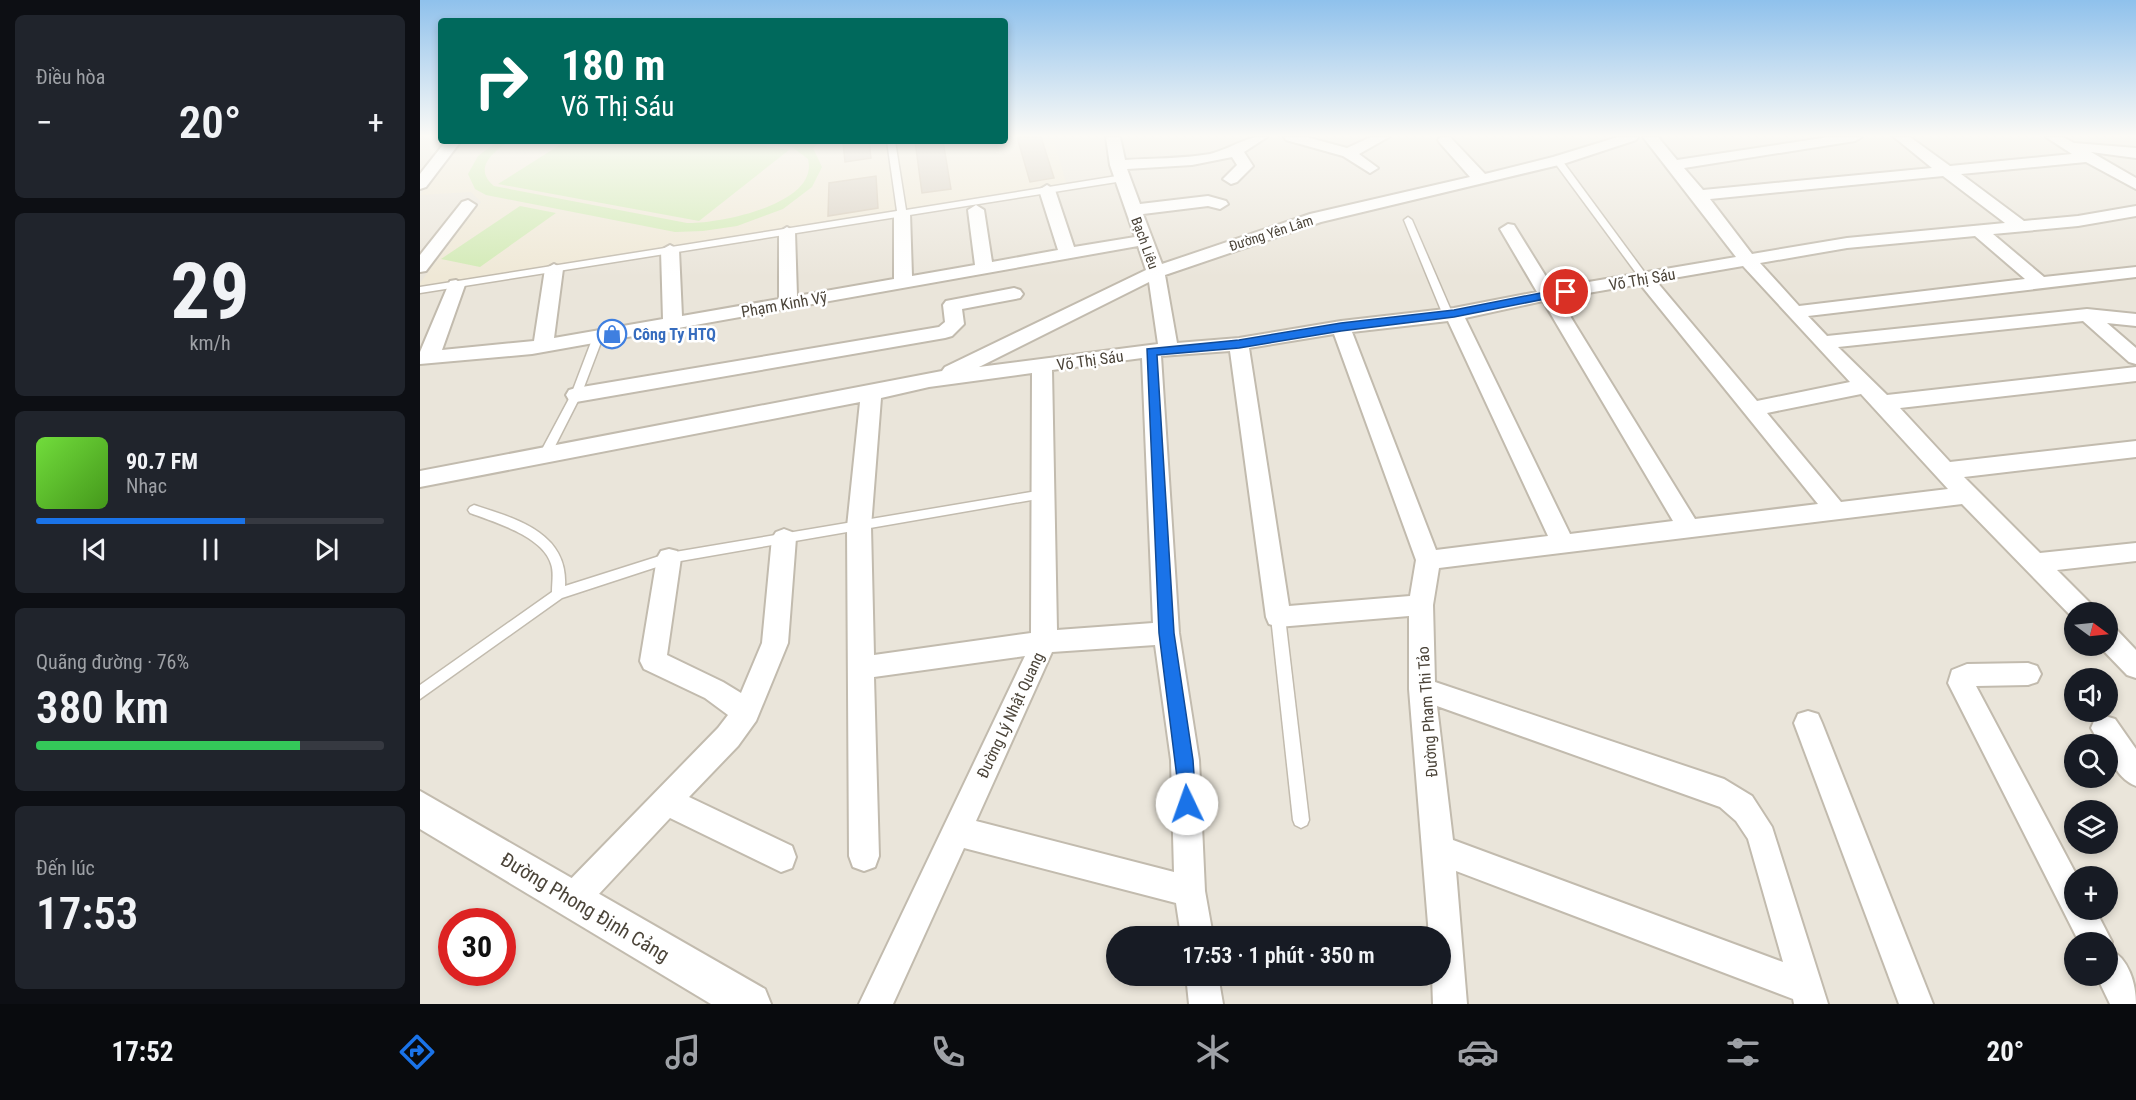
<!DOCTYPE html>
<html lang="vi">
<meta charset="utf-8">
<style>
body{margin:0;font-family:"Roboto Condensed",sans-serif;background:#20242c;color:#f1f3f6;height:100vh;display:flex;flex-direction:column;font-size:22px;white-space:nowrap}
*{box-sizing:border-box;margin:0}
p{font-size:20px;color:#9ea1a6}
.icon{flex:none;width:33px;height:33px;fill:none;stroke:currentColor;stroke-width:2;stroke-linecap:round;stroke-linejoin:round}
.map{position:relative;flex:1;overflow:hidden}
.side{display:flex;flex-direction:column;gap:15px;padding:15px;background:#0d0f14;width:420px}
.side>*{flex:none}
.hud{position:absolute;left:18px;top:18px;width:570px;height:126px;border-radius:6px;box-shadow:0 3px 9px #0003;background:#00695c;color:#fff;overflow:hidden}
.needle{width:39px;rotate:105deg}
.controls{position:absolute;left:1644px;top:602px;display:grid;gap:12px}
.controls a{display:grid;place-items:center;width:54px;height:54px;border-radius:50%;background:#171b24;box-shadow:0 3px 9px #0003;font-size:30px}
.speed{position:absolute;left:18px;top:908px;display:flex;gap:12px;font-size:30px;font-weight:700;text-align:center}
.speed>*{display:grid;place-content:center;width:78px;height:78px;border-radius:50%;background:#171b24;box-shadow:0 3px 9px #0003;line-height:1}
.speed .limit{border:9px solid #d22;background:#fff;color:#111}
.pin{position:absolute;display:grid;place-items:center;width:51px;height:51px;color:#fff;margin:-26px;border:3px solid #fff;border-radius:50%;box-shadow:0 2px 6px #0007}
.me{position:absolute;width:66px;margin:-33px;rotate:357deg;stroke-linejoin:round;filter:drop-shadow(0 0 4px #0008)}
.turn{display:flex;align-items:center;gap:21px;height:126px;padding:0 24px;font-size:27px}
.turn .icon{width:78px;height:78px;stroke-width:2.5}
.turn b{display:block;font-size:42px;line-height:51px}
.big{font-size:45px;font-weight:600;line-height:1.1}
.side .tile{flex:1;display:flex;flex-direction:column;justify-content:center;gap:9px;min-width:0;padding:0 21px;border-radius:9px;background:#20242c}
.side .dial{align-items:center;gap:0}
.dial b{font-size:78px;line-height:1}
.song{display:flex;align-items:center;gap:18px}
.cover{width:72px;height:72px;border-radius:9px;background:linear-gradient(135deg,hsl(100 70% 55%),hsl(100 70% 35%))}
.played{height:6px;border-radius:3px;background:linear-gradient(90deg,#1a73e8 60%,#363941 60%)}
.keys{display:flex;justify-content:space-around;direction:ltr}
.heat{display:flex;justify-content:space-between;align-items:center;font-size:33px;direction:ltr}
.charge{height:9px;border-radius:4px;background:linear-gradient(90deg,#34c759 76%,#363941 0)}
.trip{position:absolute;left:686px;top:926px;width:345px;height:60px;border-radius:30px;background:#171b24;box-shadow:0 3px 9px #0003;font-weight:600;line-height:60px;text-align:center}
.menu{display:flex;height:96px;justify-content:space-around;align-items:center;background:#090b0e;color:#9ea1a6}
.menu .icon{width:42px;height:42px}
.menu .selected{color:#1a73e8}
.menu b{font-size:27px;color:#f1f3f6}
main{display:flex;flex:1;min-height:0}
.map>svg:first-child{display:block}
.residential{fill:#eae5da;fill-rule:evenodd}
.education{fill:#efe8d6}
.green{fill:#d2eab5}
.building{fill:#d8cfc1;stroke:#d3c7b4;stroke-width:1.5}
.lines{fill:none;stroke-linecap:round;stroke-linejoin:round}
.service-casing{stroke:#c2bbae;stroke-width:3}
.minor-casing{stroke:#c2bbae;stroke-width:4}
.tertiary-casing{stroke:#c2bbae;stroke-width:4}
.service{fill:#fff;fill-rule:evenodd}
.minor{fill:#fff;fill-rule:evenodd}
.tertiary{fill:#fff;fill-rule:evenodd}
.route{fill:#1a73e8;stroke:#114b97;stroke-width:1.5}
.labels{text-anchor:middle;stroke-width:5;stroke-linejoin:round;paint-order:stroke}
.far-street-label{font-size:14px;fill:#4b4439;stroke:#fff}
.street-label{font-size:16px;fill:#4b4439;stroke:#fff}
.shop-label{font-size:16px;font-weight:bold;fill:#366cbe;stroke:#fff;text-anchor:start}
.near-street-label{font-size:20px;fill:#4b4439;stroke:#fff}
</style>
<main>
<section class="side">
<div class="tile"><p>Điều hòa</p>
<div class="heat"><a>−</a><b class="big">20°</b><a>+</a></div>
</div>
<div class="tile dial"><b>29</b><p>km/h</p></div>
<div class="tile">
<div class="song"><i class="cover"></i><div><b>90.7 FM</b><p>Nhạc</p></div></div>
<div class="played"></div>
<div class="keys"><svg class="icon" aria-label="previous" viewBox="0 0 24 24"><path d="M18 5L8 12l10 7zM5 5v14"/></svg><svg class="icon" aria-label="pause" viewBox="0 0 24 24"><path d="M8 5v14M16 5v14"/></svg><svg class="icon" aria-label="next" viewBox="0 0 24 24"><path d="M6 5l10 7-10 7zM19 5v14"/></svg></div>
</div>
<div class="tile"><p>Quãng đường · 76%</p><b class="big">380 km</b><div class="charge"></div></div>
<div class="tile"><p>Đến lúc</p><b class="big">17:53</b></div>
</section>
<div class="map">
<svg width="1716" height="1004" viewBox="0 0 1716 1004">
<rect width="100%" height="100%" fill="#f6f3ec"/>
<path class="residential" d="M0 137H21V141H585V137H1716V1004H0ZM1654 612H1688V645H1654ZM1654 678H1688V711H1654ZM1654 744H1688V777H1654ZM1654 810H1688V843H1654ZM1654 876H1688V909H1654ZM32 921H82V972H32ZM696 936H1020V975H696ZM1654 942H1688V975H1654Z"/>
<polygon class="education" points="585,137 633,137 646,183 0,287 0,283 61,202 51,192 0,195 41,141 585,141"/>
<g class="green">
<path d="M78 141H90C72 152 53 169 74 186L267 223C296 224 400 205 388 159L372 147 343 141H401L393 148 402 167 392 187 363 209 317 226 283 231 255 232 66 195 55 189 48 174 58 156Z"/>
<polygon points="146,141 315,141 369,150 279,221 78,184"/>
<polygon points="100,206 136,213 60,267 21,259"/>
</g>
<g class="building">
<polygon points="597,137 621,137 634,178 610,182"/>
<polygon points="449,141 451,158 425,162 423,142"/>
<polygon points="495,141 523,141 531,189 502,193"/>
<polygon points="456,176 458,208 408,216 409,183"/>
</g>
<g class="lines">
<g class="service-casing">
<g id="service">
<polygon points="467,141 475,141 486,210 703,175 707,178 703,181 0,293 0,287 477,211"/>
<polygon points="1135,159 1141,159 1228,277 1228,281 1222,281 1135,163"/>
<polygon points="988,217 992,220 1033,315 1032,317 1028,318 1023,315 984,220"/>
<polygon points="178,334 183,337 161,395 129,458 121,458 119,455 151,395 173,337"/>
<path d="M623 490 629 494 623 498 249 563 142 598 0 699V685L132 592C132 582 134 572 131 564 123 536 74 522 50 513L48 510 50 507 54 505C97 519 148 533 145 586L249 553Z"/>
<polygon points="858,611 863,613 865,617 889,820 887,825 881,828 875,825 873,820 851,617 853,613"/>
</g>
</g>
<g class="minor-casing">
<g id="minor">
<path d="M686 137H700L705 160C733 158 762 159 790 154 811 149 827 135 847 137L824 152 833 166 817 182 811 184 803 179 817 165 812 157 772 165 707 169 720 204 788 196 806 201 808 204 800 209 788 206 723 214 742 264 890 214 1050 177 1020 143 1018 140 1020 137H1030L1065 174 1133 157 1198 137H1218L1216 140 1143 164 901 222 745 275 757 343 819 338 921 321 1034 308 1117 292 1080 229 1088 224 1094 225 1133 288 1316 257 1223 137H1238L1257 160 1409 137H1442L1435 141 1264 168 1283 190 1512 168 1474 137H1490L1530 166 1652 154 1626 137H1643L1654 143 1716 148V158L1671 152 1716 178V189L1666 162 1541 174 1604 221 1658 216 1716 206V216L1658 226 1573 234 1624 277 1716 267V277L1388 316 1407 336 1667 309 1716 314V326L1687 323 1716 348V364L1709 362 1663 321 1418 347 1467 395 1716 367V381L1480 408 1530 462 1716 441V457L1544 477 1620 553 1716 543V561L1637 570 1672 605 1675 612H1654V619L1542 504 1019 568 1013 605 1015 682 1304 779 1332 796 1352 827 1408 1004H1374L1373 999 1036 871 1047 1004H1013L1012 975H1020V936H1009L989 689V616L858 627 849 624 846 617 810 351 741 356 759 633 779 760 785 891 793 936H761L756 903 544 848 473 1004H439L605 656 454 677 459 856 455 867 444 871 433 867 429 856 427 527 440 402 0 487V471L522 371 525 367 726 270 718 246 112 354 0 364V352L30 281 36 280 45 285 22 350 114 341 125 269 134 264 143 269 134 338 243 319 241 250 250 245 259 250 262 316 359 299V232L367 227 375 232 377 296 474 279V213L482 208 490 213 492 276 555 265 548 210 556 205 564 210 572 262 638 250 619 190 627 185 635 190 654 247 715 237 690 165ZM1523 176 1585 223 1427 238 1332 254 1290 199ZM1555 236 1605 279 1379 306 1340 263 1427 248ZM1323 266 1430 382 1337 401 1236 281ZM729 282 738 344 559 367ZM1220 284 1398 504 1275 519 1139 298ZM1123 301 1253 521 1150 534 1045 318ZM1028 321 1128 536 1016 550 932 332ZM914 334 996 560 990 596 869 606 829 348ZM722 358 733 623 637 630 632 370ZM612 373 611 633 454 655 451 527 461 398 509 387ZM1441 394 1528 489 1421 502 1347 413ZM735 645 751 760 754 872 556 821 632 652ZM1017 706 1300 807 1316 821 1328 839 1363 962 1033 840Z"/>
<polygon points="864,137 886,137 927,148 951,137 969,137 939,154 958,168 950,173 923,156 866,140"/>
<polygon points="26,141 41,141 6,187 0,189 0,174"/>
<polygon points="48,200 56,205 6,271 0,272 0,255 42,202"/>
<polygon points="594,288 600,290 603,294 600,298 542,309 544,324 532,336 525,338 156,402 149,400 146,395 149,390 156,388 519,327 525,322 523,305 526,301"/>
<polygon points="364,529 372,532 376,538 368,643 336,721 318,746 269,797 372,846 376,857 372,868 361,872 250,818 163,911 152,915 141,911 137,900 141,889 298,728 308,715 285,698 224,669 220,661 237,558 241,551 249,549 257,551 261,558 247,655 303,682 321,693 342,643 352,538 356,532"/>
<polygon points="1688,627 1697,630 1716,650 1716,678 1707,675 1679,646 1688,645"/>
<path d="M1608 663 1617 666 1621 674 1617 682 1608 685 1556 686 1657 876H1654V909H1675L1692 942 1689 949C1709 958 1716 984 1716 1004H1690L1676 975H1688V942H1659L1528 683 1532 670 1547 664Z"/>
<polygon points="1388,711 1398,714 1402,723 1513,1004 1479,1004 1374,723 1378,714"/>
<path d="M1685 716 1695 719 1716 749V786C1700 780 1688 761 1688 744H1680L1671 728 1675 719Z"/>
<polygon points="766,975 798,975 803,1004 769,1004"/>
</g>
</g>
<g class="tertiary-casing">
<polygon id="tertiary" points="0,791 345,989 351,1004 291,1004 0,829"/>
</g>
<use href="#service" class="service"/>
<use href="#minor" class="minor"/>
<use href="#tertiary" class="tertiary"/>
</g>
<linearGradient id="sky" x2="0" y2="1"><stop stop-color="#8fc1ec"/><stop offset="0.49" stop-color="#fbfaf6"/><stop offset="1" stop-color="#fbfaf6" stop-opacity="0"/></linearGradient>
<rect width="1716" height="277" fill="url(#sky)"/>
<polygon class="route" points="1146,288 1152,292 1150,294 1034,317 921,331 819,348 737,355 754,633 773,760 776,804 773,810 767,812 761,810 739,633 727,349 819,340 921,323 1034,310"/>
<defs>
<g id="shop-ring" transform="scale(1.5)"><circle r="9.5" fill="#fff" stroke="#3f7fe0" stroke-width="1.5"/><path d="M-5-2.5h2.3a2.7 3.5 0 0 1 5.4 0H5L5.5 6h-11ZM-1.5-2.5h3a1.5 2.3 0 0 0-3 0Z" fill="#3f7fe0"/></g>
</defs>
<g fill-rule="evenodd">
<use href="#shop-ring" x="192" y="334"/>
</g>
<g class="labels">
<g class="far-street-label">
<text transform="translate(851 233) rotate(-18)" y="5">Đường Yên Lâm</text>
<text transform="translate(725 243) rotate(70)" y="5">Bạch Liêu</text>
</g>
<g class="street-label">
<text transform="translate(1222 279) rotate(-10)" y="6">Võ Thị Sáu</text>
<text transform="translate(364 304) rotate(-10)" y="6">Phạm Kinh Vỹ</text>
<text transform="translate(670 360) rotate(-8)" y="6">Võ Thị Sáu</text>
<text transform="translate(1007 712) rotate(-94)" y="6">Đường Pham Thi Tảo</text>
<text transform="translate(590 715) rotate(-65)" y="6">Đường Lý Nhật Quang</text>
</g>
<g class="shop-label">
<text x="213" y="340">Công Ty HTQ</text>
</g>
<g class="near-street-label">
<text transform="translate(165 907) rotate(31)" y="7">Đường Phong Định Cảng</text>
</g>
</g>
</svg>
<div class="controls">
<a><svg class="needle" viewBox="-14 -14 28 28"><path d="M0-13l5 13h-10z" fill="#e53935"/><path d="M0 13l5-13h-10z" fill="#9ea1a6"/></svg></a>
<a><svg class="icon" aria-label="sound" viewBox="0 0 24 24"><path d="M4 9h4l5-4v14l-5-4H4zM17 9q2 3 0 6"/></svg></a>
<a><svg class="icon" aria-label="search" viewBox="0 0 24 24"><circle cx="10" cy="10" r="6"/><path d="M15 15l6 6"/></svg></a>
<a><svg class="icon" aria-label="layers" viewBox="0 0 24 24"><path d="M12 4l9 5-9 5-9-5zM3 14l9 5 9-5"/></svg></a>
<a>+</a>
<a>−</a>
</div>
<div class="speed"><div class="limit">30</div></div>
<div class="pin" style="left:1146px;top:292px;background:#d93025"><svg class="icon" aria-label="arrive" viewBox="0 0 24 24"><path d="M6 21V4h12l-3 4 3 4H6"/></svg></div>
<svg class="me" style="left:767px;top:804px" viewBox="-20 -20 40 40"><circle r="19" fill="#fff"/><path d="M0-13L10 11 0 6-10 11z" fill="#1a73e8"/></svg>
<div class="trip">17:53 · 1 phút · 350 m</div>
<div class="hud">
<div class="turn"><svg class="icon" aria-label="right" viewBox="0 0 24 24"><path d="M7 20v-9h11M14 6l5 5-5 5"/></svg><div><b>180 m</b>Võ Thị Sáu</div></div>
</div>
</div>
</main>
<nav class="menu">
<b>17:52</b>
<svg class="icon selected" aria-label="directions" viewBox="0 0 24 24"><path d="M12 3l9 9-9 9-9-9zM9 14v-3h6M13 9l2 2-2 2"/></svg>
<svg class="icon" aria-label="music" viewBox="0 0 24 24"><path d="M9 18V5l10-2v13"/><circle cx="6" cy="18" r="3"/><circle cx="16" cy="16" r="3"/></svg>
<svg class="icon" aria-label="phone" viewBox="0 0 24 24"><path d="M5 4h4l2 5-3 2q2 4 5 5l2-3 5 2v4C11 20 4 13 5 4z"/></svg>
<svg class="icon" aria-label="climate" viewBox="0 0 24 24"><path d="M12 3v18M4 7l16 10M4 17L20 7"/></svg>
<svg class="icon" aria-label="car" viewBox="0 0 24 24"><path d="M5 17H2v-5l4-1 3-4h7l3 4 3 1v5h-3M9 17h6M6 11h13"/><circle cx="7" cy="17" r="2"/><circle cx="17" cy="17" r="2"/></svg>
<svg class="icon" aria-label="filters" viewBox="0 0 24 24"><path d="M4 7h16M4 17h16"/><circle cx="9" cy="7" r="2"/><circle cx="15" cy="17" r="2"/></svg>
<b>20°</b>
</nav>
